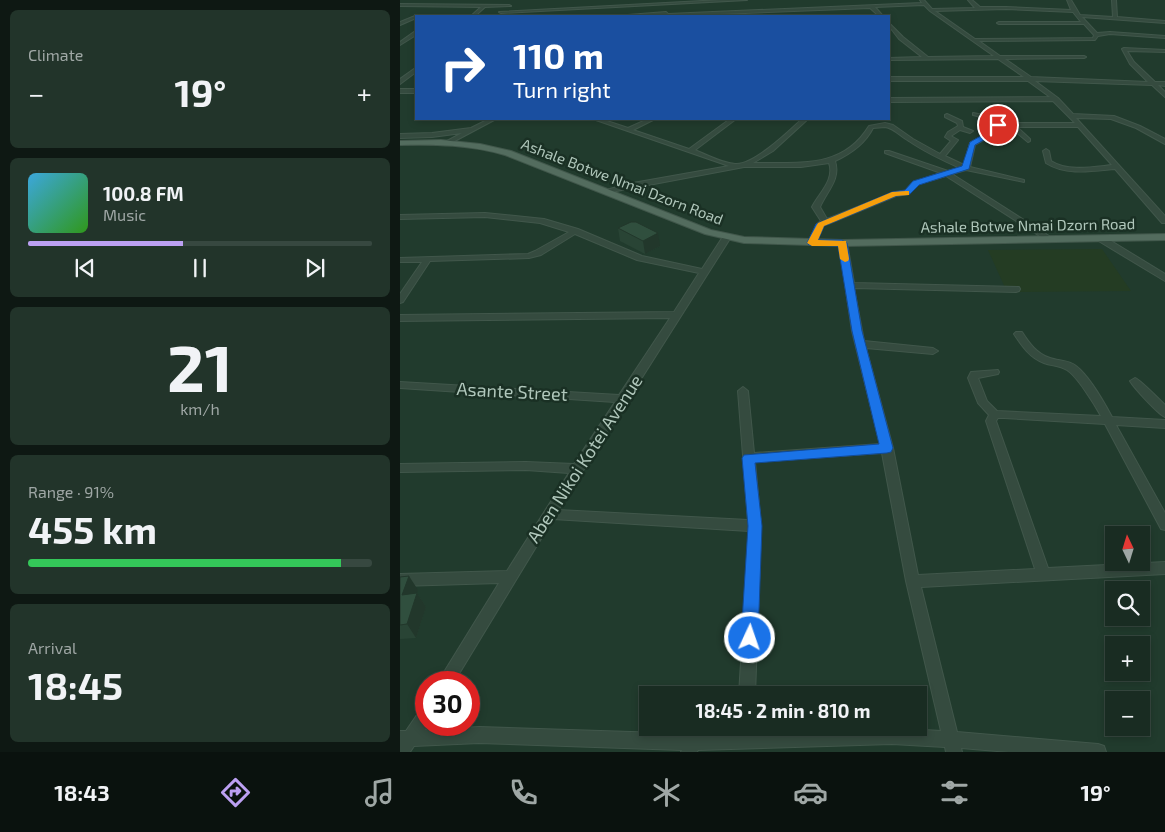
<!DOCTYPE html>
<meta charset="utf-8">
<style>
body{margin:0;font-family:"Exo 2",sans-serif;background:#22342a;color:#f1f3f6;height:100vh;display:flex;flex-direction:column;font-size:19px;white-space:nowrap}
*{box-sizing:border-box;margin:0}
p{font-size:16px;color:#9fa7a5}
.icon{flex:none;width:28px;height:28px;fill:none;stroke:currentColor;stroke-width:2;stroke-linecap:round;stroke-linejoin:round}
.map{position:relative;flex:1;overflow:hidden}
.details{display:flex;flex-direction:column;gap:10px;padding:10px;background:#0e1813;width:400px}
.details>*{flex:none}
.top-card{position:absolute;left:15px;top:15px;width:475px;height:105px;border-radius:0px;box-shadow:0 2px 8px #0003,0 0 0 1px #374840;background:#1a4fa0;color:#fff;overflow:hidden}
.needle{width:32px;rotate:356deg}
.tools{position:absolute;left:705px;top:526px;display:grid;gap:10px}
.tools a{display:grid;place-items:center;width:45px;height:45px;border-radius:0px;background:#192c22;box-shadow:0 2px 8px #0003,0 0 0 1px #374840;font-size:25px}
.speed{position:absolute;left:15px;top:671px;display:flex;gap:10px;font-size:25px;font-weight:700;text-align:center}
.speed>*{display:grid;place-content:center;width:65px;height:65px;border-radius:50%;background:#192c22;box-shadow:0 2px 8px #0003,0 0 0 1px #374840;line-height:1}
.speed .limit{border:8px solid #d22;background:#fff;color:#111}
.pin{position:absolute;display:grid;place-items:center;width:42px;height:42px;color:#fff;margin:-21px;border:2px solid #fff;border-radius:50%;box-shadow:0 1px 5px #0007}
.me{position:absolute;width:55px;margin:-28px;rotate:3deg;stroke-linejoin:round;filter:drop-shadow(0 0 4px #0008)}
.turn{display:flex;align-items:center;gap:18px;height:105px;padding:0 15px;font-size:22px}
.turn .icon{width:65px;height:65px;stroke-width:2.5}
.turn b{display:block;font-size:35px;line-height:42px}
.big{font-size:38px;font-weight:700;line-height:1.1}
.details .tile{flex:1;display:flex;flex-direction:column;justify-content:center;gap:8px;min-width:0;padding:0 18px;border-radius:8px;background:#22342a}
.details .dial{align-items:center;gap:0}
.dial b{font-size:65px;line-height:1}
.song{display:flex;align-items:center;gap:15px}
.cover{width:60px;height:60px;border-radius:8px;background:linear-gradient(135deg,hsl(200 70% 55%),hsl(110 70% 35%))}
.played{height:5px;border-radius:2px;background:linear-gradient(90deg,#bca0f2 45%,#374840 45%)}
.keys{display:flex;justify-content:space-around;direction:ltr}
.heat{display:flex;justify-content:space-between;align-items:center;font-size:28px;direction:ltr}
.charge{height:8px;border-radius:4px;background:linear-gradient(90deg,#34c759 91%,#374840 0)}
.trip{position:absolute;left:239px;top:686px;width:288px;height:50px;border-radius:0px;background:#192c22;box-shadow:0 2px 8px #0003,0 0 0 1px #374840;font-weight:700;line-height:50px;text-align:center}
.dock{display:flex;height:80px;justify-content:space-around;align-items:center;background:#0a120e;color:#9fa7a5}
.dock .icon{width:35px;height:35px}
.dock .active{color:#bca0f2}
.dock b{font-size:22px;color:#f1f3f6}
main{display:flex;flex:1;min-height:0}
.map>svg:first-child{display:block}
.green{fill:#243c23}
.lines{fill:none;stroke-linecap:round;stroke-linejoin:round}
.minor-casing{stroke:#41574b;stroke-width:2}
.major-casing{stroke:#41574b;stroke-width:2}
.minor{fill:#354b3f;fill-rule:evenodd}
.major{fill:#536c5e;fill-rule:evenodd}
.wall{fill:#294435}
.shaded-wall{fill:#22372b}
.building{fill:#304f3e;stroke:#22372b}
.route{fill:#1a73e8;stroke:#114b97}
.slow{fill:#f59e0b}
.labels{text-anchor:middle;stroke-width:5;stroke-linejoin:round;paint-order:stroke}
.far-street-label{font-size:15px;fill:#b0c7bb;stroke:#1a3024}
.street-label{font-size:18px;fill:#b0c7bb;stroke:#1a3024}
</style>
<main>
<section class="details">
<div class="tile"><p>Climate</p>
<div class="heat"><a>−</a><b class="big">19°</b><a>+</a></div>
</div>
<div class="tile">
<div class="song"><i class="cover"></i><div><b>100.8 FM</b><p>Music</p></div></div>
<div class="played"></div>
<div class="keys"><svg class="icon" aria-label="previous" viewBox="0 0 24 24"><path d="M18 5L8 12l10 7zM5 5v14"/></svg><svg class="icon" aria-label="pause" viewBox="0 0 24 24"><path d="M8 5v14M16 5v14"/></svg><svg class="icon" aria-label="next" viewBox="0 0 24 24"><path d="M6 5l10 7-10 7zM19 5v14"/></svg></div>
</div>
<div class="tile dial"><b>21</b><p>km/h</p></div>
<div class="tile"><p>Range · 91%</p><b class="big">455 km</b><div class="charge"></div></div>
<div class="tile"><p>Arrival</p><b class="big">18:45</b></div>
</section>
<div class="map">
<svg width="765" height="752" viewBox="0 0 765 752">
<rect width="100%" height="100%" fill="#213b2d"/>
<polygon class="green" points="702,249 731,291 607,292 588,250"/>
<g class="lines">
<g class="minor-casing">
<g id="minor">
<polygon points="321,0 347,0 101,13 99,12"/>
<path d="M520 0H524L532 9 575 8 568 0H572L580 7H606L671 10 667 0H671L680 15 713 17 712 0H716L717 17 765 21V23L682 17 697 33 710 32 765 36V38L710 34 698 36 695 40 579 41 600 56H684L686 57 684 58 605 59 631 77 748 82 730 64 722 49 724 48 765 50V52L727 51 734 62 755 82H765V86L758 85 765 92V97L752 85 635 81 658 98 673 114 714 116 740 126 765 139V144L736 128 711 119 676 118 765 216V223H762L715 169C693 171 666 176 646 163L643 151 646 149 649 151 651 161C668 172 693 167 712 165L678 127H617L630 139V141L628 142 610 127H600L591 136 575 145 570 167 624 180V182L566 170 552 174 649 236V240H646L546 176 518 184 509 194 496 196 428 224 424 225 415 245H409L408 243 417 224 421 221 412 207C419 193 435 180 429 163L401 167H344L206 193 202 191 233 183 329 166 193 119H201L228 128 248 119H255L233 130 289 149 330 119H336L295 150C307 155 322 163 335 164 353 166 389 131 402 119H408L373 151 353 163C398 162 442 170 469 126L485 123 493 125 513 139 540 154 551 141 545 137 548 132 558 126 557 123 545 117V115L547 114 562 121 563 127 573 131 570 133 560 130 551 136 558 140 545 156 564 165 570 143 587 134 595 125 585 118 573 115V113L589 116 599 123H675L653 101 489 102V98L650 97 628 81H489V77H624L598 59 489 60V58L522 57 499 39 489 26V23L503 37 528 57 594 56 530 11 524 5 475 7 483 16H479L470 8 267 16 265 14 215 16 266 12 268 14 522 3ZM606 9 673 12 681 22H599L597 23 599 24H684L694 35 693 38 575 39 535 11ZM485 127C494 128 501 137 509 141 525 152 542 160 560 168L548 171 489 151H485V153L541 173 514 182 505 191 493 193 427 219 420 207C427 191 441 179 435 161 450 154 465 144 473 128Z"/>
<polygon points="0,4 109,5 111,6 85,7 75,16 71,16 81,7 0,6"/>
<polygon points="15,16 18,16 16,18 0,25 0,22"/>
<polygon points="14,32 16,32 16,35 0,45 0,42"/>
<polygon points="14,69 16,69 16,72 0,84 0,79"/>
<rect x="0" y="89" width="16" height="4"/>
<polygon points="89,119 96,119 49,144 46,142 47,141 62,133 32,137 0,138 0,134 32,133 71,128"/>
<path d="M85 213 144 219 178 229 242 256 302 269 324 235H327L331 237 158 510 348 520 338 391 343 387 348 391 354 453 480 444 452 331 439 243 440 241H443L447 243 454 283 619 287 620 289 619 291 616 292 454 288 464 341 533 348 538 351 533 354 466 348 493 448 518 575 635 569 586 421 589 415 578 403 568 378 571 372 598 370 599 372 598 374 578 378 587 401 597 411 701 416C695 405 677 376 667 370 659 365 652 366 644 363 630 358 622 346 614 334L616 332H622C629 343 637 354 650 358 658 361 669 360 676 366 689 376 704 402 712 417L765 420V428L716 425 765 513V530L761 529 705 424 604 418H598L596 421 648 568 765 562V574L521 587 557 732 698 744 704 746 706 752H609L561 748 562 752H546L545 747 492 744 298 750 297 752H281L282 750 79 743 14 746 10 752H0V731H6L21 709 26 706V725H28L25 730 79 727 293 734 337 733V728H353V732L492 728 541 731 506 581 482 453 355 462 361 526 355 695H339L349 531 153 519 54 682H39L41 677 99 583 0 586V574L107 571 169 473 126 470 0 472V464L126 462 174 464 215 402 0 388V382L219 395 270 318 0 321V315L274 312 299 273 237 260 175 234 141 255 129 258 30 261 3 302 0 303V294L22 262H0V258L128 254 135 251 169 232 140 223 85 217 0 219V215Z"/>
<polygon points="697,236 703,236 765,274 765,281 697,240"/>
<path d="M735 378C738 378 761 401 765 405V417C759 415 734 388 730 381Z"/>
</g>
</g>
<g class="major-casing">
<path id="major" d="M41 140 80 144 111 151 311 230 344 237 443 240 765 234V240L443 246 344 243 305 234 105 155C70 145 36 144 0 145V141Z"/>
</g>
<use href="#minor" class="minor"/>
<use href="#major" class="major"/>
</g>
<g class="wall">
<polygon points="218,228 260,246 245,254 220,241"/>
<polygon points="0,577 18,590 16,593 17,593 26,607 16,638 0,639"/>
</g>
<g class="shaded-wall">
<polygon points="258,233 260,246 245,254 243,241"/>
<polygon points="9,576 18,590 11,608 2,595"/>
<polygon points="17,593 26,607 16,638 7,624"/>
</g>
<g class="building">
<polygon points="231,222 236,222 258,233 243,241 218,228"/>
<polygon points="9,576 2,595 17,593 7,624 0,625 0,577"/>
</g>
<polygon class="route" points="596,123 602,125 591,136 575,145 569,169 519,185 510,194 496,196 424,226 418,240 442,240 447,243 462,331 493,448 491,452 487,453 355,463 362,526 358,638 355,643 350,645 344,643 341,638 348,526 342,458 344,455 479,444 452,331 438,246 409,245 407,243 416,224 492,192 505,190 513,181 562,166 570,142 586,133"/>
<polygon class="slow" points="506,191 509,191 509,195 496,196 424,226 418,240 446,241 449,259 448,261 445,262 440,259 438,246 412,246 407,243 418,223 492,192"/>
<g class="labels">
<g class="far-street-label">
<text transform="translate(222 182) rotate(21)" y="5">Ashale Botwe Nmai Dzorn Road</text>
<text transform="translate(628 226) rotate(-1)" y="5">Ashale Botwe Nmai Dzorn Road</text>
</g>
<g class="street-label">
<text transform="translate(112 392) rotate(3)" y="6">Asante Street</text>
<text transform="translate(185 459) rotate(-57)" y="6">Aben Nikoi Kotei Avenue</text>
</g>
</g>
</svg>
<div class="tools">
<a><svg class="needle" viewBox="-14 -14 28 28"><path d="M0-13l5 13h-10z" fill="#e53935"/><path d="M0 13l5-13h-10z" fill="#9fa7a5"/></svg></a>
<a><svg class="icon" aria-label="search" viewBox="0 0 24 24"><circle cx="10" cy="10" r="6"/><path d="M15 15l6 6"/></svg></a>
<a>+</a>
<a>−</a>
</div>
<div class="speed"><div class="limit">30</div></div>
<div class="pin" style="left:598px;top:125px;background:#d93025"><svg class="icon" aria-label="arrive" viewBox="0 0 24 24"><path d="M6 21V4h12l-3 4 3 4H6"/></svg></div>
<svg class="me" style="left:350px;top:638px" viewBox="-20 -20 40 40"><circle r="17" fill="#1a73e8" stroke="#fff" stroke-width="3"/><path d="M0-11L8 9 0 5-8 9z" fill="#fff"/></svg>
<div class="trip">18:45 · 2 min · 810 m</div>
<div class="top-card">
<div class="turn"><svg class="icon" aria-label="right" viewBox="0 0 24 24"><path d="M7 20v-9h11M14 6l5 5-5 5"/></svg><div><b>110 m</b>Turn right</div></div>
</div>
</div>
</main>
<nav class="dock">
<b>18:43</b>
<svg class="icon active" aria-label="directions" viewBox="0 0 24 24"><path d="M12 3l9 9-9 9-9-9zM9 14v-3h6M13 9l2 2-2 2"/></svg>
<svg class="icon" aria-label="music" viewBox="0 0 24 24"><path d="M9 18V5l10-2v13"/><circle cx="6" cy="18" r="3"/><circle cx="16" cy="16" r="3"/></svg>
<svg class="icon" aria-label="phone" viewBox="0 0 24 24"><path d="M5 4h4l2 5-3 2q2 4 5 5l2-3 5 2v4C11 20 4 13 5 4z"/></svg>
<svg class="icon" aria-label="climate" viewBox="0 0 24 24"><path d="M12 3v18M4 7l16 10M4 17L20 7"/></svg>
<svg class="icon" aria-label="car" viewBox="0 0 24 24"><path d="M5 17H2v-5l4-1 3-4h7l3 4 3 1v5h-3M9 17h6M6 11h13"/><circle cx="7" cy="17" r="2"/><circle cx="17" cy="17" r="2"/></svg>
<svg class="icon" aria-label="filters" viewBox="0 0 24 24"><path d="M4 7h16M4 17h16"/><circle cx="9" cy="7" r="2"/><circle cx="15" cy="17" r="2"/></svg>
<b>19°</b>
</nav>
